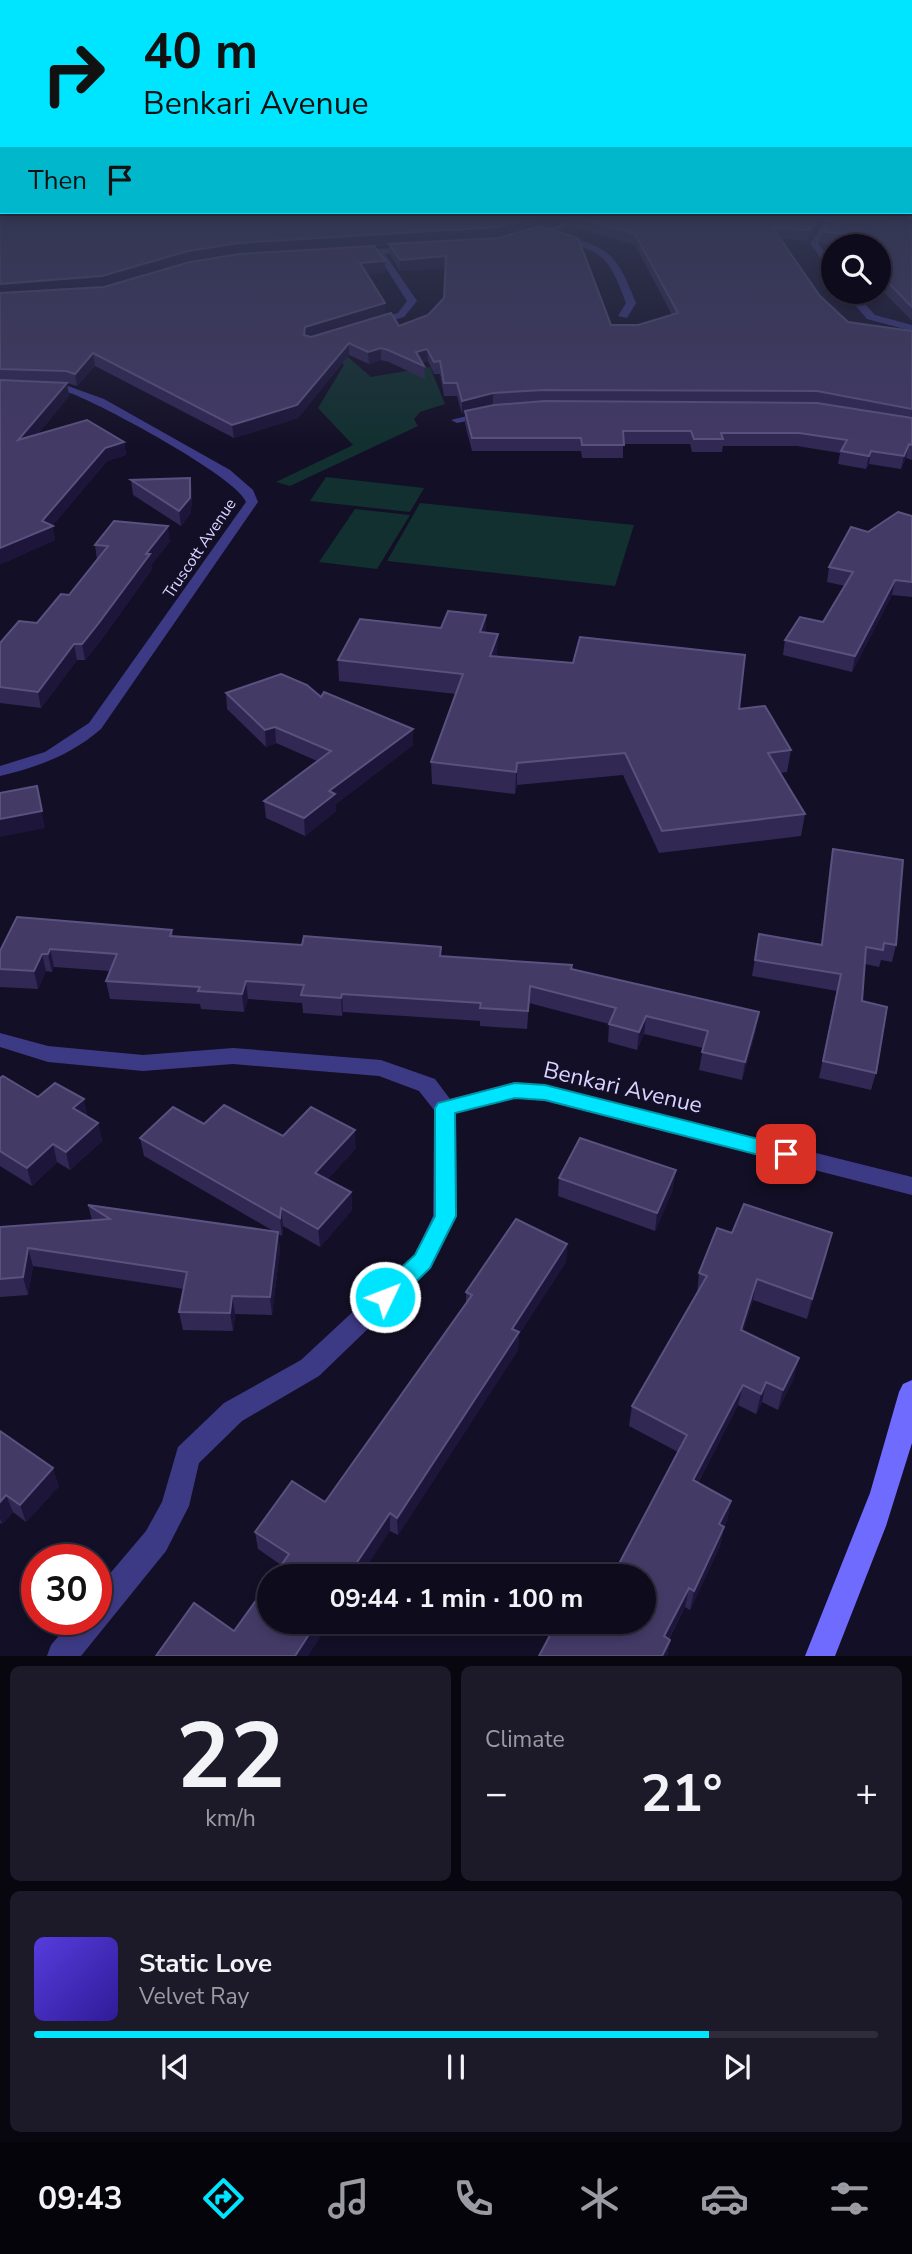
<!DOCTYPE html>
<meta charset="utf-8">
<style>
body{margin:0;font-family:"Nunito Sans",sans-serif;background:#1c1929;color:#f1f3f6;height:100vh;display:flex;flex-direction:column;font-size:26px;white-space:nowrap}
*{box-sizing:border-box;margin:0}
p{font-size:23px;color:#9b9ba3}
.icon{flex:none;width:38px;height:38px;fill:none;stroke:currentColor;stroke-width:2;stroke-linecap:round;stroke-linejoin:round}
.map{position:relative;height:1656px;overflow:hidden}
.drawer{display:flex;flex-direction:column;gap:10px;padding:10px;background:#08060f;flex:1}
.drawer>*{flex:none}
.banner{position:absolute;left:0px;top:0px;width:914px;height:214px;box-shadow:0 4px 10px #0003,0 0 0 2px #2e2b3b;background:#00e5ff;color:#111;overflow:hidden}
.fabs{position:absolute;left:821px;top:234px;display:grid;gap:14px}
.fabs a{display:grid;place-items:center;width:70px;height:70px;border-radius:50%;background:#0e0b1c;box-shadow:0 4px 10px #0003,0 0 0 2px #2e2b3b;font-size:35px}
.speed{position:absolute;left:21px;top:1544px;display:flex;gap:14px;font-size:35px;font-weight:700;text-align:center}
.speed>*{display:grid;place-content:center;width:91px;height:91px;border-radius:50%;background:#0e0b1c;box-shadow:0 4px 10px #0003,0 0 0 2px #2e2b3b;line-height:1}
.speed .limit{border:10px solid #d22;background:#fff;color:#111}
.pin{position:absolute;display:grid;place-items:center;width:60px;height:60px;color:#fff;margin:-30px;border-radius:14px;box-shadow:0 4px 10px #0006}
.me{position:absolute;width:77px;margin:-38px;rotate:47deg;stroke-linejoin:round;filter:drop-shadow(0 0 5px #0008)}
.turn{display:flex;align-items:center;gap:24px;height:147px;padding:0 28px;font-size:32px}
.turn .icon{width:91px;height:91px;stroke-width:2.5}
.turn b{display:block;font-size:49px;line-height:60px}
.then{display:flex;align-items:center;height:66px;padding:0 28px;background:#0003;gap:14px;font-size:26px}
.big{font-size:52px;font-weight:700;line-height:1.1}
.drawer .card{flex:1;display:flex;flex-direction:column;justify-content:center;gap:10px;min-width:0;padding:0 24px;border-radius:10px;background:#1c1929}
.drawer .dial{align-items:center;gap:0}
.dial b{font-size:91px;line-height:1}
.song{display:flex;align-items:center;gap:21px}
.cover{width:84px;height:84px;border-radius:10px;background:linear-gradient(135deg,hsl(250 70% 55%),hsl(250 70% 35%))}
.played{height:7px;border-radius:4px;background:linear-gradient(90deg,#00e5ff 80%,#2e2b3b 80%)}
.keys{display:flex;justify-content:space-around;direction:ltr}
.heat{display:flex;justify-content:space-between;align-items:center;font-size:38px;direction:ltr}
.drawer .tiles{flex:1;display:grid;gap:10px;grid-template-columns:1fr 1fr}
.card:last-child{grid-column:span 2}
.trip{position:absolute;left:257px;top:1564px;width:399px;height:70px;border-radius:35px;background:#0e0b1c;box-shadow:0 4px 10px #0003,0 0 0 2px #2e2b3b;font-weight:700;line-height:70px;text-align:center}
.tabs{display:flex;height:112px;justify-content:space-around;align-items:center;background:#06040b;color:#9b9ba3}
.tabs .icon{width:49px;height:49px}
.tabs .active{color:#00e5ff}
.tabs b{font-size:32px;color:#f1f3f6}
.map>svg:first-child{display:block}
.green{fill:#12302f}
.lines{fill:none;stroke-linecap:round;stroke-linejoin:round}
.street{fill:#3d3a85;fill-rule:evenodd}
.secondary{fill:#6f6bff;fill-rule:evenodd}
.wall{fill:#312854;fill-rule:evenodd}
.shaded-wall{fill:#1d163a}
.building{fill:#433a66;stroke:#5a527e;stroke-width:2}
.route{fill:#00e5ff;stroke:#0095a6;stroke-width:2}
.labels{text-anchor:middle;stroke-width:7;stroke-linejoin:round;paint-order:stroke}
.far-street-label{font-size:16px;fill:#d9d4ff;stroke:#130f26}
.near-street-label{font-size:23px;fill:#d9d4ff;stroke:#130f26}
</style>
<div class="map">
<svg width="912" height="1656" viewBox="0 0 912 1656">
<rect width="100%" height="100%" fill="#130f26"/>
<g class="green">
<polygon points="341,351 371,377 430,367 445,404 420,412 414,419 418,426 290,486 276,482 353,445 318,408 344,365 331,354"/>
<polygon points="326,477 424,488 410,512 310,501"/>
<polygon points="420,503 634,525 615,586 387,561"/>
<polygon points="355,509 410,515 377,569 319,562"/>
</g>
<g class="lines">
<g class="street">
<polygon points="588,215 601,215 532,238 525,236"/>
<polygon points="829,217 833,220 818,243 833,265 833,275 810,243"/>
<path d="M559 234C611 248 616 253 636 303L627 318 618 316 626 303C608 255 605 253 556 239Z"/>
<polygon points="414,247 411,252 385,254 417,301 404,317 368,327 368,323 398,313 407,301 377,254 356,256 352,253 356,250"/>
<polygon points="844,292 854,292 875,315 912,325 912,331 867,319"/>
<path d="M0 384 68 386 104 399 230 470 253 490 258 502 101 729C71 755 38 767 0 776V766L45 752 89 723 246 502C237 477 99 403 70 393 49 387 21 391 0 390Z"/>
<polygon points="487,411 491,412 491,416 457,423 451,420"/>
<polygon points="0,1033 48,1046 143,1055 233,1048 381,1060 435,1079 450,1099 515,1082 545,1085 912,1177 912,1195 545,1101 515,1098 456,1113 457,1216 431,1268 319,1376 242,1421 199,1463 189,1506 166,1551 81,1656 47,1656 51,1645 73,1619 96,1619 96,1590 146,1531 162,1502 178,1447 224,1403 301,1360 415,1254 433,1216 434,1110 419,1091 379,1076 233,1064 143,1071 48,1062 0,1047"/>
</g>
<g class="secondary">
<polygon points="787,215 815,215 857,222 853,225"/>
<polygon points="912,1380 912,1443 886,1526 835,1656 805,1656 870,1493 899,1392 903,1384"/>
</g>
</g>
<g class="wall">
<path d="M0 215H823L822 222 808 241 780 238 820 296 848 322 912 331V460L906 458 901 469 869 464 866 469 838 464 840 453 797 446H723L722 452H692L690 444H623V458H582L581 451H472L465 424V414H462L457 396H444L440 374H434L428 361 422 363 424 366 425 379 389 362 381 360 369 364 349 355 298 418 234 438 95 366 77 386 67 383 69 396 37 435 124 442 126 455 107 461 52 526 55 540 10 560 0 564ZM573 216V227L635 245 672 315 638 325H611L498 237ZM389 245 390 255 400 271 445 268 444 298 428 315 399 326 385 315V303L367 274 385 273V261L240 254Z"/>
<polygon points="834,215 912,215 912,321 878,286 878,247 847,247 846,245 821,243 823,232"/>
<polygon points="190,478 192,492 191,512 181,526 133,495 131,480"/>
<polygon points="912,516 912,597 892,595 852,672 783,655 785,640 823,622 845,586 827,582 829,567 868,532"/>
<polygon points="170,541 151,565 152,569 101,640 85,660 77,660 41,708 0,703 0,643 37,623 69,595 97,560 95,545"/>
<polygon points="486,633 497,655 497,656 739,709 791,750 787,772 780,773 805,814 801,836 659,853 623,775 517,785 515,794 432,784 431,762 456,694 339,681 338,660"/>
<polygon points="226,693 321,697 413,729 413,745 336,804 336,811 305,836 266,818 264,801 317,761 276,743 266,747 227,709"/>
<polygon points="833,849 896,945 892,962 881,960 879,967 865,964 862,1001 876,1073 871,1090 819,1078 837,991 752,976 759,934 821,944 830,865"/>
<polygon points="172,930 173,936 441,957 572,969 756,1030 742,1080 699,1070 703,1048 644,1034 637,1050 608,1042 609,1024 529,1003 527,1029 480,1026 480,1021 343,1012 342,1016 303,1013 302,1003 248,999 244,1012 201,1009 200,1004 110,999 106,981 110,971 54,967 52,972 46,971 38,989 0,987 0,951"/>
<polygon points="0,1078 38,1097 88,1117 98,1123 102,1141 70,1170 57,1162 32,1186 0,1166"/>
<polygon points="204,1124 356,1148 327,1180 351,1192 352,1210 320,1247 283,1226 282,1236 278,1234 280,1250 272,1315 235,1314 233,1331 183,1330 179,1312 184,1289 33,1266 28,1295 0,1297 0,1227 92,1220 88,1205 275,1232 144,1156 140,1138"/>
<polygon points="559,1178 673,1189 655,1231 558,1196"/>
<polygon points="732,1233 827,1254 807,1319 753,1300 743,1331 794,1378 778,1410 762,1402 756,1414 738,1405 698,1483 731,1501 727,1520 724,1527 720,1546 690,1610 685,1607 669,1639 670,1640 667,1656 539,1656 644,1622 678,1452 629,1426 632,1406 697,1294 699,1273"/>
<polygon points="567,1244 566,1262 519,1334 518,1350 398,1535 390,1531 281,1565 258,1549 255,1532 325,1502 466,1303 466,1292"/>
<polygon points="0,1431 59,1486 26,1522 13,1512 2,1524 0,1523"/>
</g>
<g class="shaded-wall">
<polygon points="539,215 577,215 498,237 240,254 104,287 0,296 0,284 239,243"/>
<polygon points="821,215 823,215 822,222 808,241 810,230"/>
<polygon points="446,256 446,268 400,271 400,260"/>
<polygon points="385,261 385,273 360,275 360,263"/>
<polygon points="385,303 385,315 306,339 304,335 305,327"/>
<polygon points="349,343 349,355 298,418 234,438 232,425"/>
<polygon points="381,348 381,360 369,364 368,352"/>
<polygon points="427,349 428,361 420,364 416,352"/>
<polygon points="93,353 95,366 77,386 75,374"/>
<polygon points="67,383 69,396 21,454 18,440"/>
<polygon points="493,393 493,406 465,411 465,414 462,414 462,401"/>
<polygon points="124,442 126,455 107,461 52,526 53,526 55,540 10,560 0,564 0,548 42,521 105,448"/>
<polygon points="909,444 906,458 901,469 904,456"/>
<polygon points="871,451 869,464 866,469 869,456"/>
<polygon points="190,478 192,492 191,512 181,526 179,511"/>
<polygon points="168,526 170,541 151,565 152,569 101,640 85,660 82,644 146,554"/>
<polygon points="895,580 892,595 852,672 855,656"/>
<polygon points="486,615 486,636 480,632"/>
<polygon points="498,634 497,655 489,676 490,656"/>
<polygon points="74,644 77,660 41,708 38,692"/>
<polygon points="275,727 276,743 266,747 265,730"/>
<polygon points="413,729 413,745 336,804 336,811 305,836 304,818 329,791"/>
<polygon points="517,763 517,785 515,794 516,772"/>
<polygon points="37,786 45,828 0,837 0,819"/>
<polygon points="50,949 54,967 52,972 48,954"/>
<polygon points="42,954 46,971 38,989 34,971"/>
<polygon points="246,981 248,999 244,1012 242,994"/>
<polygon points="342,994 343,1012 342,1016 341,998"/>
<polygon points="759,1012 756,1030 742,1080 745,1062"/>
<polygon points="646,1016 644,1034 637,1050 639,1032"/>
<polygon points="84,1099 88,1117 73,1108"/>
<polygon points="98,1123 102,1141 70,1170 66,1152"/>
<polygon points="355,1130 356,1148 317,1191 315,1173"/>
<polygon points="53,1144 57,1162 32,1186 27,1168"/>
<polygon points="676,1170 673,1189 655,1231 657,1213"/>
<polygon points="351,1192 352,1210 320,1247 318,1229"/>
<polygon points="281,1208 283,1226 282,1236 280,1218"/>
<polygon points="278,1232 280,1250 272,1315 270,1297"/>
<polygon points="832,1233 827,1254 807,1319 812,1299"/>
<polygon points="567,1244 566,1262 519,1334 518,1350 398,1535 397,1518 512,1329"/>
<polygon points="28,1248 33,1266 28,1295 23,1277"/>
<polygon points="757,1279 753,1300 737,1350 741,1330"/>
<polygon points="232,1296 235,1314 233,1331 230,1313"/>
<polygon points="799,1358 794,1378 778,1410 783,1390"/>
<polygon points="766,1382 762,1402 756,1414 761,1394"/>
<polygon points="743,1385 738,1405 689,1500 693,1480"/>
<polygon points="53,1468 59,1486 26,1522 20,1505"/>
<polygon points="6,1495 13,1512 2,1524 0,1519 0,1502"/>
<polygon points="731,1501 727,1520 715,1544 719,1524"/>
<polygon points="390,1513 390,1531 360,1577 347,1577"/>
<polygon points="724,1527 720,1546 690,1610 694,1591"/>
<polygon points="689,1588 685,1607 660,1655 664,1636"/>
<polygon points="317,1622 330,1622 308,1656 295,1656"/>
<polygon points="670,1640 667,1656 662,1656"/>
</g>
<g class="building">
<polygon points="0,215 539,215 498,227 239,243 188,251 102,276 0,284"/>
<polygon points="576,215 821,215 810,230 772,227 820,296 848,322 912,331 912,409 817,391 544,390 493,393 462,401 457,383 444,383 440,361 434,362 427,349 416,352 424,366 388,350 381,348 368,352 349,343 297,405 232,425 93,353 75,374 66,371 0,369 0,293 104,287 190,262 239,254 374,246 385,261 360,263 385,303 305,327 304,335 311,337 391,313 399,326 428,315 444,298 446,256 400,260 389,244 499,238 540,226 578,238 611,325 638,325 678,313 635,234 573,216"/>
<polygon points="834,215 848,215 912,224 912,307 878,272 878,247 857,247 848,234 823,232"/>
<polygon points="0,380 67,383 18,440 87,420 124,442 105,448 42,521 53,526 0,548"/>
<polygon points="545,401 817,403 912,418 912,445 909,444 904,456 871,451 869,456 841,451 847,440 799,433 721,433 723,439 694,439 691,431 623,431 624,445 582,445 581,438 472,438 465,411 494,405"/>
<polygon points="190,478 190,498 179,511 131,480"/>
<polygon points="898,512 912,516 912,582 895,580 855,656 785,640 800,617 823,622 853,572 829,567 851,527 868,532"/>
<polygon points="114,521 168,526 146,554 150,554 98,624 82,644 74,644 38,692 0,687 0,643 19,621 37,623 61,594 69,595 108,546 95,545"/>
<polygon points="448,611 486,615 480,632 498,634 490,656 573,663 580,637 745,655 739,709 765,706 791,750 768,753 805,814 662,831 625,753 517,763 516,772 431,762 463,674 338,660 360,619 441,628"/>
<polygon points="281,674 307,685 321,697 324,692 413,729 329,791 335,794 304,818 264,801 331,751 275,727 265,730 226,693"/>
<polygon points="37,786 42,811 0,819 0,793"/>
<polygon points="833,849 903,860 896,945 884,943 883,950 866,947 862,1001 887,1007 876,1073 823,1061 841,974 755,960 759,934 822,945"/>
<polygon points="17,917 172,930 170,936 302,945 304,936 441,947 440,956 572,965 571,969 759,1012 745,1062 702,1052 708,1031 646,1016 639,1032 609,1024 616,1008 530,986 528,1011 480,1008 481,1003 342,994 341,998 301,995 304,985 246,981 242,994 198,991 200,987 106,981 117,954 50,949 48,954 42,954 34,971 0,969 0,951"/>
<polygon points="3,1076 38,1097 55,1083 84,1099 73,1108 98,1123 66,1152 53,1144 27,1168 0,1151 0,1078"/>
<polygon points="224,1105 283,1136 311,1107 355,1130 315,1173 351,1192 318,1229 281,1208 280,1218 140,1138 173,1107 204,1124"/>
<polygon points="580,1138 676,1170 657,1213 559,1178"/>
<polygon points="744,1204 832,1233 812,1299 757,1279 741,1330 799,1358 783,1390 766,1382 761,1394 743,1385 693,1480 731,1501 719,1524 724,1527 694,1591 689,1588 664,1636 670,1640 662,1656 539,1656 557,1622 644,1622 644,1577 612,1577 687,1435 632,1406 707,1276 699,1273 717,1228 732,1233"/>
<polygon points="88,1205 278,1232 270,1297 232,1296 230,1313 179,1312 187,1272 28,1248 23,1277 0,1279 0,1227 110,1219"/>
<polygon points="516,1219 567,1244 512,1329 519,1332 397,1518 390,1513 347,1577 273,1577 289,1554 255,1532 292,1481 325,1502 472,1295 466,1292"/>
<polygon points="0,1431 53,1468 20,1505 6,1495 0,1502"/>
<polygon points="270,1581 270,1622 317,1622 295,1656 156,1656 194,1603 234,1631"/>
</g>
<linearGradient id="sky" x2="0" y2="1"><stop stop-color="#0a0815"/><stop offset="0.48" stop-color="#333752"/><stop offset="1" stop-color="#333752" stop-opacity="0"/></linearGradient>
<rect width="912" height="447" fill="url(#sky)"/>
<polygon class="route" points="515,1083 545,1085 786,1146 793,1149 796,1154 793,1160 786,1162 545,1100 515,1098 455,1113 456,1216 430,1268 393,1304 385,1306 377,1304 374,1297 377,1290 415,1255 435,1216 435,1108 438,1103"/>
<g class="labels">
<g class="far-street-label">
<text transform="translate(199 548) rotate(-56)" y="6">Truscott Avenue</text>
</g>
<g class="near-street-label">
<text transform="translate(623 1087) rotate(13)" y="8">Benkari Avenue</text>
</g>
</g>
</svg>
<div class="fabs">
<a><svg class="icon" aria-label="search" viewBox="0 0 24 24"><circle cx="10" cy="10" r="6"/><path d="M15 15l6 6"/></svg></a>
</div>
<div class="speed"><div class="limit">30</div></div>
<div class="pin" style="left:786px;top:1154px;background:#d93025"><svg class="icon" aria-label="arrive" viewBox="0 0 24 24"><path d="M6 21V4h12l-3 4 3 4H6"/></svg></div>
<svg class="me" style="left:385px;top:1297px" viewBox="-20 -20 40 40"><circle r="17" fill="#00e5ff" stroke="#fff" stroke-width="3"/><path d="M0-11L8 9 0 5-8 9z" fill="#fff"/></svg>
<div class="trip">09:44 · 1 min · 100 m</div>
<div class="banner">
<div class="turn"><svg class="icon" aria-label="right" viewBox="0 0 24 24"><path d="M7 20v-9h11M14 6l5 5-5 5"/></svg><div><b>40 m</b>Benkari Avenue</div></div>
<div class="then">Then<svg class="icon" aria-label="arrive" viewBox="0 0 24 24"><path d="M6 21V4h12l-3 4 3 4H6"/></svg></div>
</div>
</div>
<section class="drawer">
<div class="tiles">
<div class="card dial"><b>22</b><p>km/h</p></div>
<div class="card"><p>Climate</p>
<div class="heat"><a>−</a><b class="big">21°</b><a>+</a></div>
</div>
<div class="card">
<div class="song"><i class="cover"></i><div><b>Static Love</b><p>Velvet Ray</p></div></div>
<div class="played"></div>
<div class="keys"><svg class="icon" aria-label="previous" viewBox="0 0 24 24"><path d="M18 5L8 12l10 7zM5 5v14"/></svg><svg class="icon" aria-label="pause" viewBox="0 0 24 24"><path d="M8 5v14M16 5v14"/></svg><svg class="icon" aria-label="next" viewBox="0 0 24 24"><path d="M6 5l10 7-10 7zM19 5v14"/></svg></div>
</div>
</div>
</section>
<nav class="tabs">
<b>09:43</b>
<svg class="icon active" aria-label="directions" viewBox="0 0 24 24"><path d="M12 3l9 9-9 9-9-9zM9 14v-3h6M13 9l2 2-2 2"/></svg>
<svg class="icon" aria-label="music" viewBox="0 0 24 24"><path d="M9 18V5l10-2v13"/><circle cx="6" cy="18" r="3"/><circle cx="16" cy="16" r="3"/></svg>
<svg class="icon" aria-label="phone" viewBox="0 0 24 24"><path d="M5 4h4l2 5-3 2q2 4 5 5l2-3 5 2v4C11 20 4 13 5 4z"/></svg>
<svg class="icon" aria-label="climate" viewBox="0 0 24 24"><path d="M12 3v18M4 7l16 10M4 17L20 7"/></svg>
<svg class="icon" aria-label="car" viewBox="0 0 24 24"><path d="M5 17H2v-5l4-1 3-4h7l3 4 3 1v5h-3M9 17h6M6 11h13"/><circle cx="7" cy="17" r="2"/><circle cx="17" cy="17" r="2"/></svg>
<svg class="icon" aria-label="filters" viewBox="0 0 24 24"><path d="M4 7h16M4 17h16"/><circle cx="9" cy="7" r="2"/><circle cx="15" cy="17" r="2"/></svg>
</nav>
